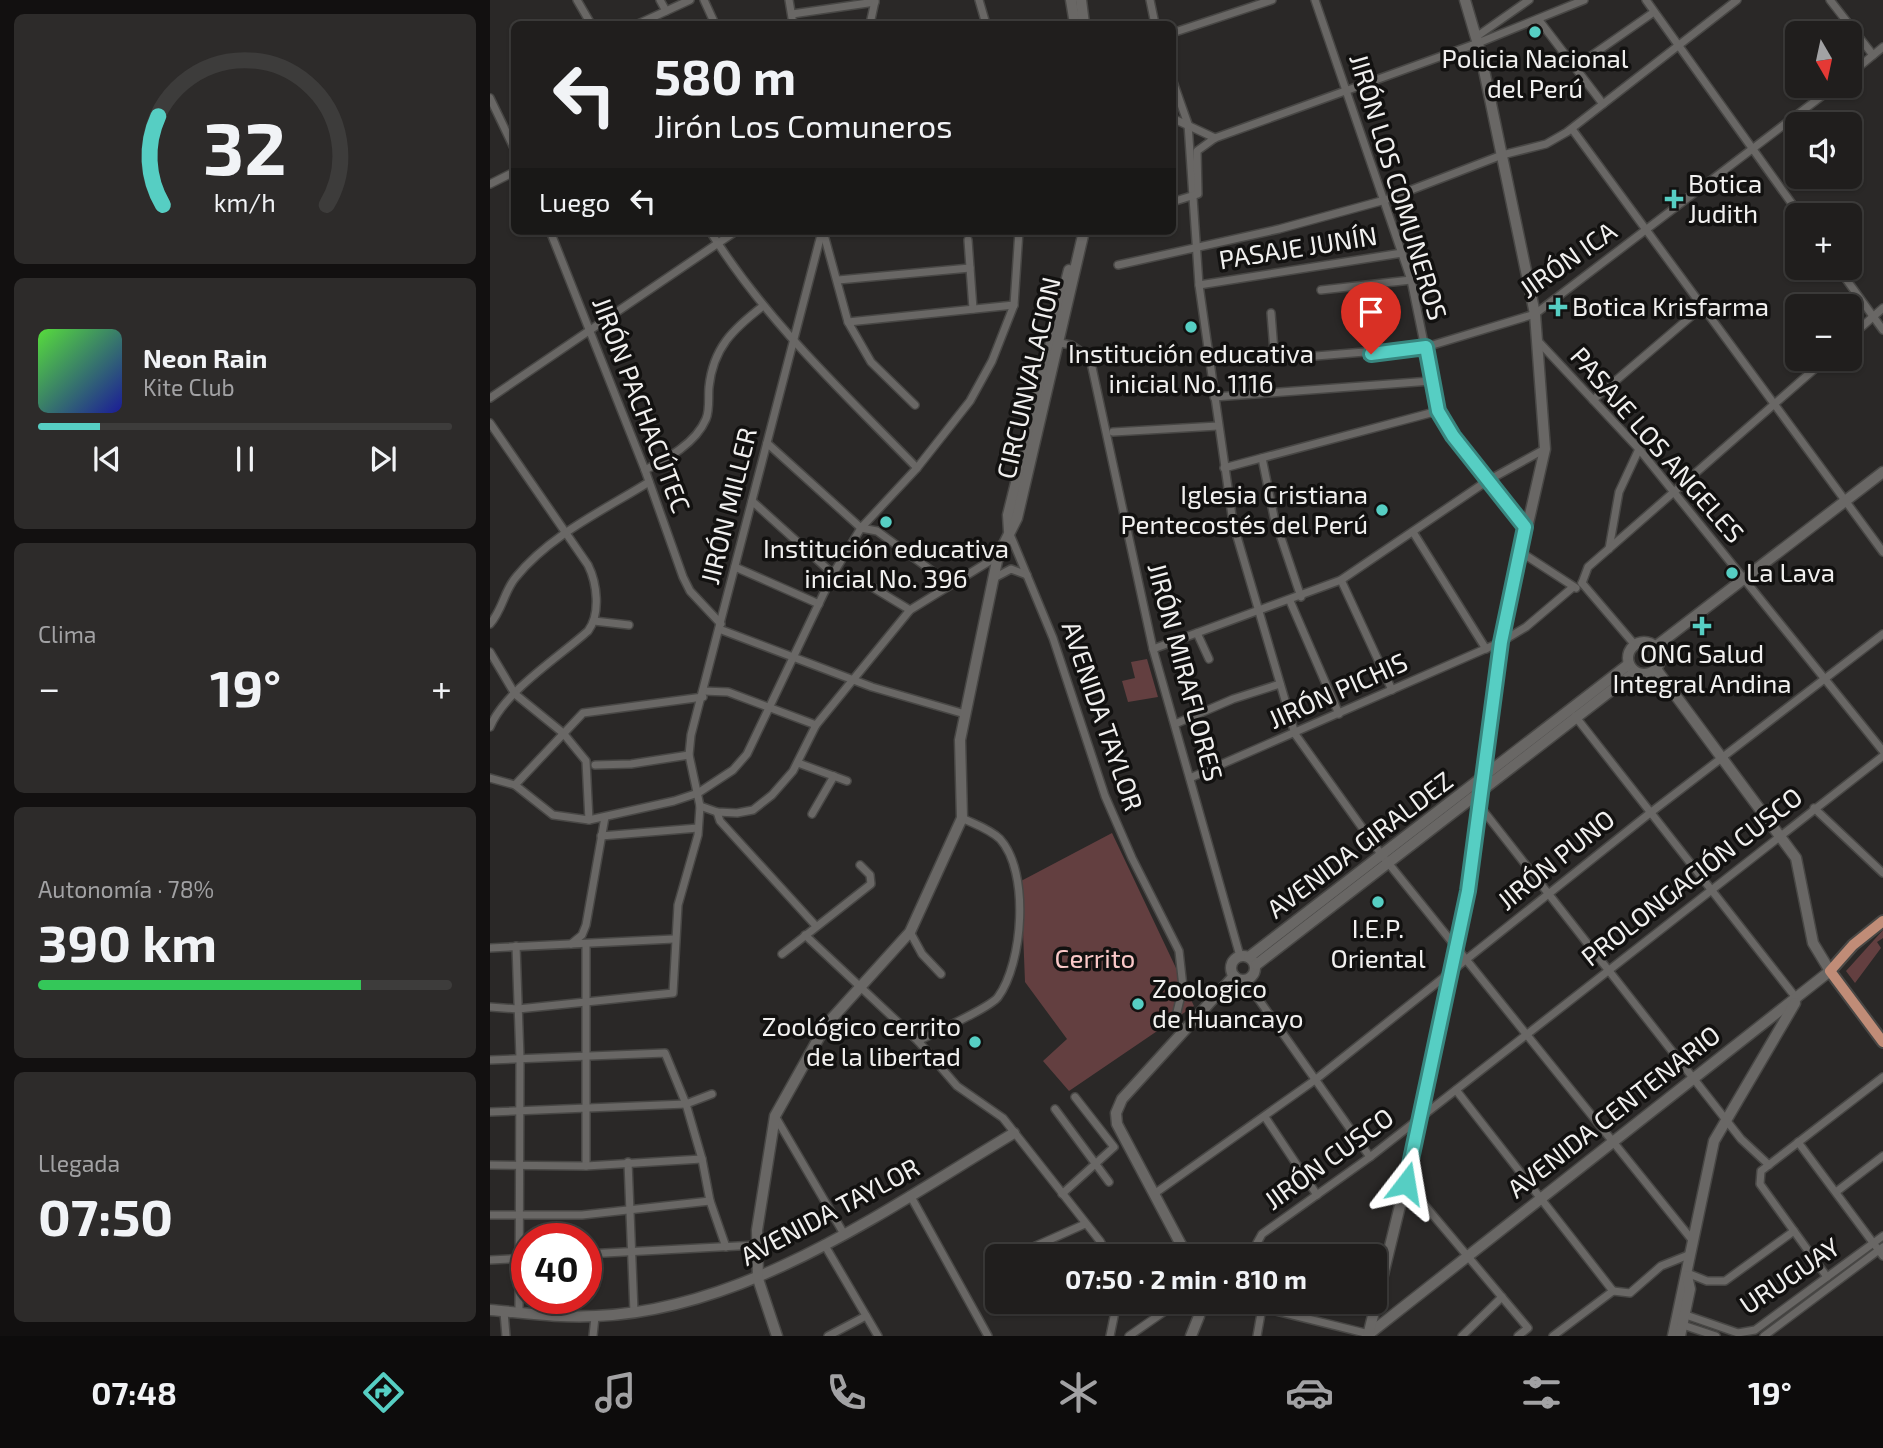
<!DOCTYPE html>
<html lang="es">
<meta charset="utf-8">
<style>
body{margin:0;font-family:"Exo 2",sans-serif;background:#2d2b2a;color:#f1f3f6;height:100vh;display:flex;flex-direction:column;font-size:26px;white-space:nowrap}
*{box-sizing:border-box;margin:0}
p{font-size:23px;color:#a2a2a4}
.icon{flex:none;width:38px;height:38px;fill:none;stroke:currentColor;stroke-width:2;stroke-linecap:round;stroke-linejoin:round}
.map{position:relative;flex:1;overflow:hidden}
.panel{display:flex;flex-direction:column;gap:14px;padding:14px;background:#121010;width:490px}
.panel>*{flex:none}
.top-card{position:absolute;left:21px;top:21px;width:665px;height:214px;border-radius:10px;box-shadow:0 2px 5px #0004,0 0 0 2px #3d3c3b;background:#201e1d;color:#f1f3f6;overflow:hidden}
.needle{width:46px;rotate:171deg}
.tools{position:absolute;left:1295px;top:21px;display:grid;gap:14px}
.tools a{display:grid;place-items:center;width:77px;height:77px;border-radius:10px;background:#201e1d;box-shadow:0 2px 5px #0004,0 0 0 2px #3d3c3b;font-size:35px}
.speed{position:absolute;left:21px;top:1223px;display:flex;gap:14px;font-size:35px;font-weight:700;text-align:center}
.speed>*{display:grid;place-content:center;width:91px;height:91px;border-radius:50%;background:#201e1d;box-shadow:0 2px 5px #0004,0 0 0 2px #3d3c3b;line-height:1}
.speed .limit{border:10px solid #d22;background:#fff;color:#111}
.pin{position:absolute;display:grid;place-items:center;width:60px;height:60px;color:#fff;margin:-72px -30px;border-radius:50% 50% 50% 0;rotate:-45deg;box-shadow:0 0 7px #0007}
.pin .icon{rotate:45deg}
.me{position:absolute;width:77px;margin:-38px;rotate:14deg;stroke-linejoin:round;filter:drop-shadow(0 0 5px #0008)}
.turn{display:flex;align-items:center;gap:24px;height:147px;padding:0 28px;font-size:32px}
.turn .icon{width:91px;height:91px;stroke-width:2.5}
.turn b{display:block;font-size:49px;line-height:60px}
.then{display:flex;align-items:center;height:66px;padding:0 28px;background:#0003;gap:14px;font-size:26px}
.big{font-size:52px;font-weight:700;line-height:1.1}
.panel .tile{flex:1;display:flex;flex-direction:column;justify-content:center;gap:10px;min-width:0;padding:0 24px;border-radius:10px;background:#2d2b2a}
.panel .dial{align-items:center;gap:0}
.dial svg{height:182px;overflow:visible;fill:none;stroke:#3d3c3b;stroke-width:7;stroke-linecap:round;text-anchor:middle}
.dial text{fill:#f1f3f6;stroke:none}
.song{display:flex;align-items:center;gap:21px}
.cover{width:84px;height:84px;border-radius:10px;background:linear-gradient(135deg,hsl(110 70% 55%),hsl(240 70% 35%))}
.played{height:7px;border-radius:4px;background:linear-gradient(90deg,#56cec3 15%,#3d3c3b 15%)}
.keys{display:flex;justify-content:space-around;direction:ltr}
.heat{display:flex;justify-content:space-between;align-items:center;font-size:38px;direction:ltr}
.charge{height:10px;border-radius:5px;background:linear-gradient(90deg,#34c759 78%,#3d3c3b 0)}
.trip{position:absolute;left:495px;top:1244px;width:402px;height:70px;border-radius:10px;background:#201e1d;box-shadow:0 2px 5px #0004,0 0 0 2px #3d3c3b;font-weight:700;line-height:70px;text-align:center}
.menu{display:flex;height:112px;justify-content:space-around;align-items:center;background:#0d0c0c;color:#a2a2a4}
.menu .icon{width:49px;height:49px}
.menu .current{color:#56cec3}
.menu b{font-size:32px;color:#f1f3f6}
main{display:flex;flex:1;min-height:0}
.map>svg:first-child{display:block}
.green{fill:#633f40}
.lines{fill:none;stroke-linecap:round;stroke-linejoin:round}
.street-casing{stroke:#484745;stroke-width:10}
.secondary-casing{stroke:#484745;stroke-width:13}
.primary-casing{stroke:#484745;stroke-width:14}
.street{stroke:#696765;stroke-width:7}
.secondary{stroke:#696765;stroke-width:10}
.primary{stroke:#c08c77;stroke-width:10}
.route-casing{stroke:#38867f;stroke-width:18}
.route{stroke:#56cec3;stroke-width:12}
.poi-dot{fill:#56cec3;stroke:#121110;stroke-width:2.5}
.labels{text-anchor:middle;stroke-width:7;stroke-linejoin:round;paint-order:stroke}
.poi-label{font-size:26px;fill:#f1f0ef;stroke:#121110}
.street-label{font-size:26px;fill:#f1f0ef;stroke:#121110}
.park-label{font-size:26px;fill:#fbc9c9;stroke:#121110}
</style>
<main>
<section class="panel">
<div class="tile dial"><svg viewBox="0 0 100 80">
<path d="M14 69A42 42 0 1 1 86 69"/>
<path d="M14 69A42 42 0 0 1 12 30" stroke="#56cec3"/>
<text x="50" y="56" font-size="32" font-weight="700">32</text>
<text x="50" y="72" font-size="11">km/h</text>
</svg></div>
<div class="tile">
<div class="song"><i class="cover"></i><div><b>Neon Rain</b><p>Kite Club</p></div></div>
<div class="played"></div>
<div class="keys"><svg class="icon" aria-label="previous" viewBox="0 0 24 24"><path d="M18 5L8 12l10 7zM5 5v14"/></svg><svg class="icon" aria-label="pause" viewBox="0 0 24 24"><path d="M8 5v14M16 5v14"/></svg><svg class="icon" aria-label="next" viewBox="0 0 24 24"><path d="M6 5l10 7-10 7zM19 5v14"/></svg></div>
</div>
<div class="tile"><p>Clima</p>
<div class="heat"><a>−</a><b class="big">19°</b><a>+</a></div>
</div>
<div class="tile"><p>Autonomía · 78%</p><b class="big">390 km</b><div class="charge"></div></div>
<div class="tile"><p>Llegada</p><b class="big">07:50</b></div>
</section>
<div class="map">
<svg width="1393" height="1336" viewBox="0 0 1393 1336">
<rect width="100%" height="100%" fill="#2a2827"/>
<g class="green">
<polygon points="657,659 668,697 638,702 632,681 645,678 641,662"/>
<polygon points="622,833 704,1006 579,1091 553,1061 577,1039 535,982 531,881"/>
<polygon points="1393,930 1393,938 1387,942 1391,948 1365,983 1356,971"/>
</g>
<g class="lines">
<g class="street-casing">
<g id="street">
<polyline points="87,0 101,24"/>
<polyline points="170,0 176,11"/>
<polyline points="214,0 225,24"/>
<polyline points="299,0 303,24"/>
<polyline points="489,0 496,24"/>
<polyline points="660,0 665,24"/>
<polyline points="825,0 921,280 948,411 963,436 1035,527"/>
<polyline points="1156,0 1310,215"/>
<polyline points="1340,0 1383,55"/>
<polyline points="302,14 385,2"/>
<polyline points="1048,19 1113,104"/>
<polyline points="148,24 200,0"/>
<polyline points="380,24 385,1"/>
<polyline points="682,33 782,0"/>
<polyline points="986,37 1039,0"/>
<polyline points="1085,67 1164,12"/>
<polyline points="1360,74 1393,47"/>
<polyline points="682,79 698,124 709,285 743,523 805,734 891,854 1203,1241"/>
<polyline points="0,98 24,148"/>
<polyline points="682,118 725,138"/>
<polyline points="1082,129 1393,552"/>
<polyline points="0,184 24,172"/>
<polyline points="682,202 708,194 707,151 725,138 988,43 1094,0"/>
<polyline points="60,231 155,470 193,577 200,591 231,624"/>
<path d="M220 231C276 321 354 393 427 468"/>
<polyline points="333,231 358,322 381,362 425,405"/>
<polyline points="478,240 483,309"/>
<polyline points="628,265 789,229 895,200 1012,155 1056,144 1077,132 1247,0"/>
<polyline points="1348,268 1393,330"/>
<polyline points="348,280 480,268"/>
<polyline points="709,285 912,253"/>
<polyline points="831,290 921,280"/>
<polyline points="781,313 784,351 789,359 936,347 1045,314 1345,86"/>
<polyline points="358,322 524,305"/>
<polyline points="1360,337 1393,308"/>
<polyline points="1047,340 1149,449 1393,751"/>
<polyline points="564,342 581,345 600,358 663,649 750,956"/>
<polyline points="724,397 941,381"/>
<polyline points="0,398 246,231"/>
<polyline points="1103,400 1212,307"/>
<path d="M0 423 98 565C107 583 111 614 98 631 69 657 15 691 0 727"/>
<polyline points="623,432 728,426"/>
<polyline points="277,443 371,528 387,531 460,584"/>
<polyline points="772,458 784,517 811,597"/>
<polyline points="734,468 948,411"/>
<path d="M155 470C177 459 206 443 216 419 220 410 218 397 219 387 223 348 243 329 273 306"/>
<polyline points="262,501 343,574"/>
<polyline points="519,532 563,638 615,796 642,858 689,951 693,987 686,1016 692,1032"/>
<polyline points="923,532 996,649"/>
<polyline points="1119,549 1129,492 1149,449"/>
<polyline points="1029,551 1086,588"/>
<polyline points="245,567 329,604"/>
<polyline points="504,578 521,569 537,575"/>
<polyline points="851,580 902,690"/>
<polyline points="372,581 420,610"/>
<polyline points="1092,583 1098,567 1336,359"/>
<polyline points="1092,583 1145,645"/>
<polyline points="800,601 849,714"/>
<polyline points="104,621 139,625"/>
<path d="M0 624C13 609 14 591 26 577 60 535 114 510 159 482"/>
<polyline points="229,629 382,687 475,714"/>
<polyline points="707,633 719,659"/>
<polyline points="663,649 851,580 997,481 1055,449"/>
<polyline points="0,652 25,694 73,733 96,761 99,820"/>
<polyline points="213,691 238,692 326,725"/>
<polyline points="1085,716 1307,999"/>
<polyline points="685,724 743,699 790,684"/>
<polyline points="308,763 357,781"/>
<polyline points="105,765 141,764 199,755"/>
<polyline points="0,778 25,785 63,815 99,820 184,801 208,793 243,770 257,754 343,574 371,528 427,468 480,401 502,361 524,305 529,231"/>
<polyline points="700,778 1011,642 1036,627 1082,588"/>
<polyline points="25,785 93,713 213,697"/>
<polyline points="988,804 1251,1139 1279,1165"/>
<polyline points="210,806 227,812 247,813 263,810 282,795 303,771 326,725 420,610 508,556"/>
<polyline points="1324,808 1393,873"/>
<polyline points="227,812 230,821 326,926"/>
<polyline points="322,814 344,776"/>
<polyline points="111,836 208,828"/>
<polyline points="420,932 432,954 451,974"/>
<polyline points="315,935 428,1041 467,1086 513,1118 610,1241 618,1256"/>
<polyline points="81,944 92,935 96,925 115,817"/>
<polyline points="96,944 96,1166"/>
<polyline points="26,946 30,1058 29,1313"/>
<polyline points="0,948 184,939"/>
<polyline points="292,954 381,884 380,875 370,865"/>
<polyline points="755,980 880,1157"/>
<polyline points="0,1007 28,1009 183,993 188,905 208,835 210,806 199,755 201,735 332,231"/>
<path d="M428 1041C443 1033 500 1008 508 997 533 963 540 872 510 839 500 829 484 824 472 818"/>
<polyline points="0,1060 175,1053 196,1104 212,1159 220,1201 236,1247"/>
<polyline points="966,1090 1123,1291"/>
<polyline points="565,1109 619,1182"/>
<polyline points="0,1112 196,1104 222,1094"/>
<polyline points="285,1116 354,1234"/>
<polyline points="775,1117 827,1195"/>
<polyline points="1308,1142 1393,1256"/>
<polyline points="138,1162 144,1312"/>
<polyline points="0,1165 96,1166 212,1159"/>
<polyline points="916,1183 1038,1328 1028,1336"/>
<polyline points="1346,1192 1393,1156"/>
<polyline points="572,1194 624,1147 585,1097"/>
<polyline points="664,1194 825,1080 1160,813 1393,634"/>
<polyline points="420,1195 498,1336"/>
<polyline points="0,1215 92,1215 220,1201"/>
<polyline points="1304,1231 1337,1277"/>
<polyline points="334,1244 388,1336"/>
<polyline points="96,1254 267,1245"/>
<polyline points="523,1256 595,1224"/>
<polyline points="768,1256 767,1243 772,1234 880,1157 1393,756"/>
<polyline points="0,1260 37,1258"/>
<polyline points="1197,1273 1217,1281 1235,1281 1304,1231 1270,1184 1271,1171 1393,1077"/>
<polyline points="1123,1291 1140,1293 1171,1266 1201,1254"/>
<polyline points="534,1303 536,1302"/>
<polyline points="774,1308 879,1334"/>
<polyline points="14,1312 16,1336"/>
<polyline points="1190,1313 1248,1333 1265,1330 1393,1236"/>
<polyline points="1190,1324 1226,1336"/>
<polyline points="103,1336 105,1317"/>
<polyline points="338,1336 376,1316"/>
<polyline points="620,1336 627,1302"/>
<polyline points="639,1336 688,1302"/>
<polyline points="767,1336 773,1302"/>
<polyline points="972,1336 1012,1297"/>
<polyline points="1063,1336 1123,1291"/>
<polyline points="1274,1336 1393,1247"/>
</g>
</g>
<g class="secondary-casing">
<g id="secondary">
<polyline points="581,0 585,24"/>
<polyline points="591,0 594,24"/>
<polyline points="519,531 518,515 579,270"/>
<circle cx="1154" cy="658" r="16"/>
<polyline points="1165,647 1393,472"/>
<circle cx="753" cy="968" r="12"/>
<polyline points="759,957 1139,664"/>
<polyline points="766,965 1145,672"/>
<polyline points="697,1256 627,1124 626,1113 632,1099 744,976"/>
<path d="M0 1310C35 1313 71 1318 106 1316 257 1310 398 1208 524 1133"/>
<polyline points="879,1334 1340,971 1323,943 1306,858 1166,669"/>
<polyline points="287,1336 268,1279 267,1230 285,1116 336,1025 420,932 472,818 470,740 508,556 527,518 594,231"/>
<polyline points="701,1336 709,1316 709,1302"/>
<polyline points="878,1336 932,1116 978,891 1011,642 1055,449 1045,314 990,51 975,0"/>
<polyline points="1183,1336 1224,1141 1305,1003"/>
<polyline points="1190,1336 1200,1289 1197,1276"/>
</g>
</g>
<g class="primary-casing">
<polyline id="primary" points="1393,921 1363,945 1340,971 1393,1042"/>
</g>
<use href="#street" class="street"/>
<use href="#secondary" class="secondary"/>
<use href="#primary" class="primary"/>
</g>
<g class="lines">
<g class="route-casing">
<polyline id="route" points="881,354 936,347 948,411 963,436 1035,527 1011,642 978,891 916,1183"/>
</g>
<use href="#route" class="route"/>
</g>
<g class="poi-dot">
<circle cx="1045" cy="32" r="7"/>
<path d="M1180.5 188.5h7v7h7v7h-7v7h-7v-7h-7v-7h7z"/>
<path d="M1064.5 296.5h7v7h7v7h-7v7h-7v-7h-7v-7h7z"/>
<circle cx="701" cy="327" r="7"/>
<circle cx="892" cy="510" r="7"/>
<circle cx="396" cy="522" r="7"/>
<circle cx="1242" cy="573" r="7"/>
<path d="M1208.5 615.5h7v7h7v7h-7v7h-7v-7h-7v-7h7z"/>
<circle cx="888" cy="902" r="7"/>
<circle cx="648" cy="1004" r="7"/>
<circle cx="485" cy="1042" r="7"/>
</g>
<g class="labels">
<g class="poi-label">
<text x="1045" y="68">Policia Nacional<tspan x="1045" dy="30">del Perú</tspan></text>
<text x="1198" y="193" text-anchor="start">Botica<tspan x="1198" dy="30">Judith</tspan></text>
<text x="1082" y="316" text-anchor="start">Botica Krisfarma</text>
<text x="701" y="363">Institución educativa<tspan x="701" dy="30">inicial No. 1116</tspan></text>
<text x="878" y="504" text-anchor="end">Iglesia Cristiana<tspan x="878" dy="30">Pentecostés del Perú</tspan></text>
<text x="396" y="558">Institución educativa<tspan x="396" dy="30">inicial No. 396</tspan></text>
<text x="1256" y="582" text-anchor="start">La Lava</text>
<text x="1212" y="663">ONG Salud<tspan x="1212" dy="30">Integral Andina</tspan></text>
<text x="888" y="938">I.E.P.<tspan x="888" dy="30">Oriental</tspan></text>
<text x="662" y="998" text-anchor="start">Zoologico<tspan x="662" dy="30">de Huancayo</tspan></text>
<text x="471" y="1036" text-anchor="end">Zoológico cerrito<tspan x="471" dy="30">de la libertad</tspan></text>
</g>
<g class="street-label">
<text transform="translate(908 187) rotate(73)" y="9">JIRÓN LOS COMUNEROS</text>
<text transform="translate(808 248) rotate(-9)" y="9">PASAJE JUNÍN</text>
<text transform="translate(1078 260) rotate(-35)" y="9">JIRÓN ICA</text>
<text transform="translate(539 378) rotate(-77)" y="9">CIRCUNVALACION</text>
<text transform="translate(151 405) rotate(69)" y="9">JIRÓN PACHACÚTEC</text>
<text transform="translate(1167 445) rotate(49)" y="9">PASAJE LOS ANGELES</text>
<text transform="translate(239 506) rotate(-76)" y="9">JIRÓN MILLER</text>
<text transform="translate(695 672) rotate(75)" y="9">JIRÓN MIRAFLORES</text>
<text transform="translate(848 691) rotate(-24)" y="9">JIRÓN PICHIS</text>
<text transform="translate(612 716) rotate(71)" y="9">AVENIDA TAYLOR</text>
<text transform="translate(870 845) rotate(-37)" y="9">AVENIDA GIRALDEZ</text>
<text transform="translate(1066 860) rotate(-39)" y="9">JIRÓN PUNO</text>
<text transform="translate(1202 877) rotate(-38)" y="9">PROLONGACIÓN CUSCO</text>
<text transform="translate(1124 1112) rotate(-38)" y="9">AVENIDA CENTENARIO</text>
<text transform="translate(839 1159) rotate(-36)" y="9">JIRÓN CUSCO</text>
<text transform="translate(340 1212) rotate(-28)" y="9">AVENIDA TAYLOR</text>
<text transform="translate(1300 1276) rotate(-34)" y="9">URUGUAY</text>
</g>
<g class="park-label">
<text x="605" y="968">Cerrito</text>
</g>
</g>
</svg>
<div class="tools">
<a><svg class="needle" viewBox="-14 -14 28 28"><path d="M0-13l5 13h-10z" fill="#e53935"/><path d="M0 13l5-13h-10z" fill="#a2a2a4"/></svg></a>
<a><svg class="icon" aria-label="sound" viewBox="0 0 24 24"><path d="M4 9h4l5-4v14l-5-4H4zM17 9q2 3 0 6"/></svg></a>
<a>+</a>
<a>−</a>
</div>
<div class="speed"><div class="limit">40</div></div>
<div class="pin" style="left:881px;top:354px;background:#d93025"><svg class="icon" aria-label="arrive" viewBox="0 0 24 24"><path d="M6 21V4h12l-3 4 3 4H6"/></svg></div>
<svg class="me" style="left:916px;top:1183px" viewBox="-20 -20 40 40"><path d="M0-17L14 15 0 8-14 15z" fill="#56cec3" stroke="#fff" stroke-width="4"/></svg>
<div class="trip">07:50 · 2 min · 810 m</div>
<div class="top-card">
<div class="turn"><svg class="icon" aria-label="left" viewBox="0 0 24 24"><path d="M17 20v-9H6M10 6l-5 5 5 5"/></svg><div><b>580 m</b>Jirón Los Comuneros</div></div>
<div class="then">Luego<svg class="icon" aria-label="left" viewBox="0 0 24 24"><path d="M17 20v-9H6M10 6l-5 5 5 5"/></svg></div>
</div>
</div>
</main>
<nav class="menu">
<b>07:48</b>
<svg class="icon current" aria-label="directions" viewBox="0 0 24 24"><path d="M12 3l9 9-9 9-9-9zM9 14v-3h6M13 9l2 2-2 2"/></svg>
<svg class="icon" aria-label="music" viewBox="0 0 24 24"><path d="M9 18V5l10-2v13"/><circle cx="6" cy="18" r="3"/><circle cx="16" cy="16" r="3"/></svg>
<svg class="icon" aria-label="phone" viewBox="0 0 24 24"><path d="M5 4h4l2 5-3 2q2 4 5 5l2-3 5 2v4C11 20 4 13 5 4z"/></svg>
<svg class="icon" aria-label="climate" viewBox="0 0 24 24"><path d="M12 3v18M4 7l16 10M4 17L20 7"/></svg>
<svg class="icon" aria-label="car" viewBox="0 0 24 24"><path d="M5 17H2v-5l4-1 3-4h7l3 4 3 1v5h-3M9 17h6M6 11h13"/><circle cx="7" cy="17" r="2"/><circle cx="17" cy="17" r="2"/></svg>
<svg class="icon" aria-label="filters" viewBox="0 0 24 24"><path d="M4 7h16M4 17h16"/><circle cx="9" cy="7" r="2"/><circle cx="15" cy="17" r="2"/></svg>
<b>19°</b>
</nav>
